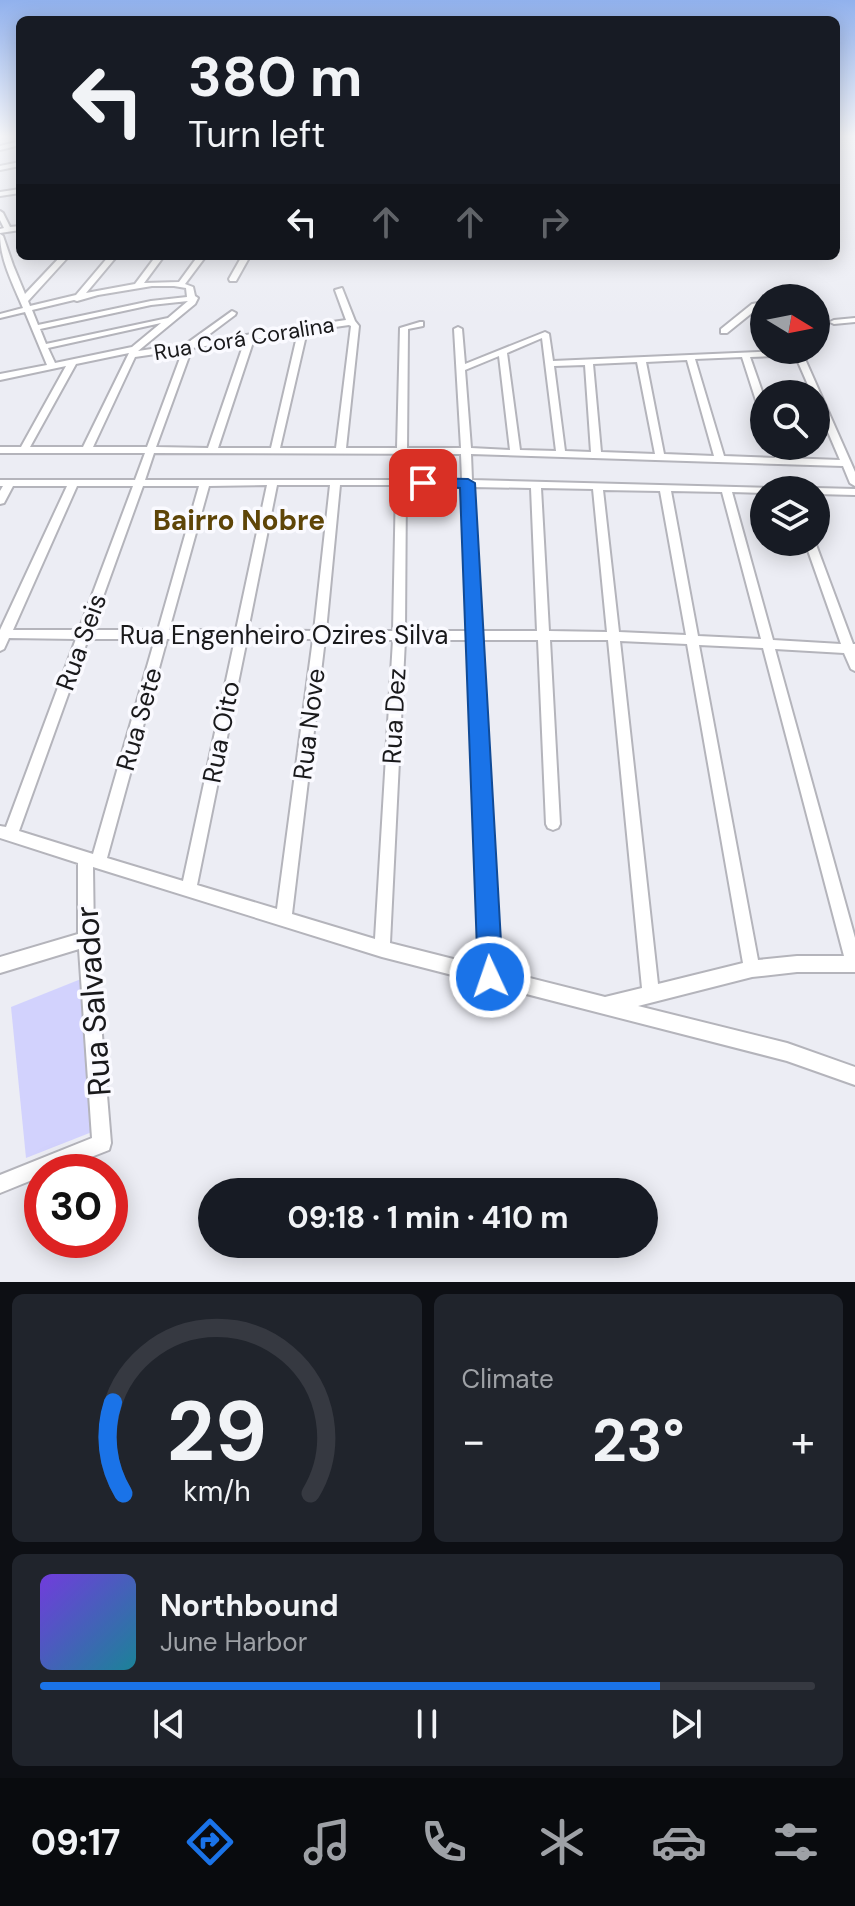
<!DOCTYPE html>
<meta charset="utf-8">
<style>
body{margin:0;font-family:"DM Sans",sans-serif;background:#20242c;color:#f1f3f6;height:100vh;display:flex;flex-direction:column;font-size:30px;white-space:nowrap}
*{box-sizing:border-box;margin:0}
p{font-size:26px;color:#9ea1a6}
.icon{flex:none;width:44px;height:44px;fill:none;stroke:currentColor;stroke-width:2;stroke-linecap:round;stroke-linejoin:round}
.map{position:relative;height:1282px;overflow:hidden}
.panel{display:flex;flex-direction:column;gap:12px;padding:12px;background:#0d0f14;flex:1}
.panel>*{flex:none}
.top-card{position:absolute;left:16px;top:16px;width:824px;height:244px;border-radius:12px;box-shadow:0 4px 20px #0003;background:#171b24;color:#f1f3f6;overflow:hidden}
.needle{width:52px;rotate:100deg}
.tools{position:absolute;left:750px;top:284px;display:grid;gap:16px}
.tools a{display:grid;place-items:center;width:80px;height:80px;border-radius:50%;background:#171b24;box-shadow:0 4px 20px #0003;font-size:40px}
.speed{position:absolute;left:24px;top:1154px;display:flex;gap:16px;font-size:40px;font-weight:700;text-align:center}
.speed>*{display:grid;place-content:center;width:104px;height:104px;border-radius:50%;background:#171b24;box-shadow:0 4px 20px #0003;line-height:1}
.speed .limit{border:12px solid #d22;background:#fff;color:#111}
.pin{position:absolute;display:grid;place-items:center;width:68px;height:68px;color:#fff;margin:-34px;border-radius:16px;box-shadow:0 4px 12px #0006}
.me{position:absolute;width:88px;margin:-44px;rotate:357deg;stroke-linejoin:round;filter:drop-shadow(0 0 6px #0008)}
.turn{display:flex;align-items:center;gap:28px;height:168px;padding:0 40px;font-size:36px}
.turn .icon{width:104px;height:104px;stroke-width:2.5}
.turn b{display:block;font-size:56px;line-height:68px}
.lanes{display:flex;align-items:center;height:76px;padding:0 40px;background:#0003;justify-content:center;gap:40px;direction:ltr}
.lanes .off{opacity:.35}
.big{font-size:60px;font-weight:700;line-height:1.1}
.panel .widget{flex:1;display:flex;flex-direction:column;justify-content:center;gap:12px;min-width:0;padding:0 28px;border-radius:12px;background:#20242c}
.panel .dial{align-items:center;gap:0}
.dial svg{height:208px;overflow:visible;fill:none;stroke:#363941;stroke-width:7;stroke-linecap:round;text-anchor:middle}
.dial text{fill:#f1f3f6;stroke:none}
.song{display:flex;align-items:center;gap:24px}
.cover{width:96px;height:96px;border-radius:12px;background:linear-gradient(135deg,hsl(260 70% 55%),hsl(190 70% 35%))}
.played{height:8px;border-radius:4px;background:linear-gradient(90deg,#1a73e8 80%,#363941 80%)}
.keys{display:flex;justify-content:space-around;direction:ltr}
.heat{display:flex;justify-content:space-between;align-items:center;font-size:44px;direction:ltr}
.panel .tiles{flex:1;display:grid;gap:12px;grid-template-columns:1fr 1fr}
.widget:last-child{grid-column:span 2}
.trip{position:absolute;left:198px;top:1178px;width:460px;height:80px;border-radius:40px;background:#171b24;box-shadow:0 4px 20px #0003;font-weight:700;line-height:80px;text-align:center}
.dock{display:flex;height:128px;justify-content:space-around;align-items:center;background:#090b0e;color:#9ea1a6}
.dock .icon{width:56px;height:56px}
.dock .on{color:#1a73e8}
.dock b{font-size:36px;color:#f1f3f6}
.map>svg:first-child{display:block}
.green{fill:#d2d2fd}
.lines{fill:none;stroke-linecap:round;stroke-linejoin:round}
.minor-casing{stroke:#b4b4bb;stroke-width:4}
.minor{fill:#fff;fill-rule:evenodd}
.route{fill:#1a73e8;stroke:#114b97;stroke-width:2}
.labels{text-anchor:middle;stroke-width:7;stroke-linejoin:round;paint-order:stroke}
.far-street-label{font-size:22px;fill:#19191b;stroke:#fafaff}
.street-label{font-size:26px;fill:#19191b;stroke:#fafaff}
.neighbourhood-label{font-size:28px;font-weight:bold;fill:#5e4507;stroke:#fafaff}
.near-street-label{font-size:32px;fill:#19191b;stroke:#fafaff}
</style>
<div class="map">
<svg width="855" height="1282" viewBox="0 0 855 1282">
<rect width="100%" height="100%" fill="#ecedf4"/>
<polygon class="green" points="81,979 92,1132 26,1158 11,1007"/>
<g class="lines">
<g class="minor-casing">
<g id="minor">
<polygon points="20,141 20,145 0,150 0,146"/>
<polygon points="20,162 20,166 0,170 0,166"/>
<polygon points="20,189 20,193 0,196 0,192"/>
<polygon points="0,211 3,213 10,227 20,226 20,230 0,233 0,229 4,228 0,220"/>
<path d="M0 234 3 236 13 265 25 294 61 256H69L28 301 30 306 76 295 109 256H117L86 293 135 284 156 256H164L144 283 179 282 198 256H206L185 284 193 287 195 296 198 298 195 304 138 351 186 344 232 311 236 313 235 315 199 342 346 320 335 290 342 288 355 321 359 326 346 448H397L400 328 420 322H423V326L408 329 407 448H461L454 329 458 327 462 329 465 364 545 332 549 334 553 361 801 350 855 472V486L850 483 843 466 471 454 472 480 773 488 774 490H764V493L732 492 773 640 841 644 805 542H815L853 644H855V671L851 669 844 653 775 649 855 938V972H797L752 977 638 1006 787 1043 855 1067V1085L787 1061 382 957 93 867 94 939 111 1143 109 1150 53 1172H42V1176L0 1193V1175L92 1138 79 949 0 973V957L78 934V863L0 838V826L6 827 76 639 9 638 4 649 0 651V630L67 486H13L4 503 0 504V491L3 486H0V480H135L145 453H0V447H21L66 366 0 380V374L47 365 25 312 0 318V314L23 308C13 284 0 260 0 234ZM152 286H174L186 288 187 297 151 301 38 325 32 310 74 300 77 301 98 295ZM188 301 168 318 46 344 40 329 151 305ZM161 323 132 347 55 363 48 348ZM349 325 351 326 336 448H280L307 331ZM298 332 271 448H218L254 339ZM542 338 556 451 520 450 507 353ZM245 340 208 448 156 447 192 348ZM183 350 147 447H93L135 357ZM129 353 83 447H30L76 364ZM795 355 812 394H816V404L840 460 785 458 781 446H771L775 458 724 456 695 359 742 357 759 410 764 413V397L750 357ZM499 356 510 450 471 448 465 370ZM687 360 714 456 664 454 646 362ZM637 362 655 454 601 452 593 364ZM585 365 591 452 565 451 554 366ZM154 453 461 454 462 480H145ZM267 485 236 630H169L209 486ZM277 485H330L314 631 248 630ZM340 485H396L393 631H326ZM406 485 463 486 468 631H405ZM77 486H133L79 630H13ZM143 486H199L158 630H91ZM473 487 531 488 537 631H480ZM541 488 593 489 607 632 549 631ZM603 490 660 491 686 635 619 632ZM671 491 722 492 761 639 698 636ZM88 639H155L93 854 19 831ZM167 639H235L183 881 107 858ZM247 639H313L277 909 197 885ZM325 639 393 640 375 939 292 914ZM405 640H469L481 966 390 943ZM481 640H538L546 824 548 828 553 830 558 828 560 824 550 640H608L642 988 605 997 498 970ZM620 641 687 644 743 963 658 984ZM699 645 763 648 844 956H797L758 960Z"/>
<polygon points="242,256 250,256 236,281 230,281 229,279"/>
<polygon points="764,302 764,306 758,308 727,333 721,333 721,329 752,304"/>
<polygon points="855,318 855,322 834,324 830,322 834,320"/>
<polygon points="816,488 855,489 855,495 816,494 816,490 812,490"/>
</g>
</g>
<use href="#minor" class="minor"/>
</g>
<linearGradient id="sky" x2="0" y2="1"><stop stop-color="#91b1ed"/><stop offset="0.43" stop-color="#f6f7fa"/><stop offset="1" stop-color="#f6f7fa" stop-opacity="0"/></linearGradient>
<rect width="855" height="317" fill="url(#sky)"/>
<polygon class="route" points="423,478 468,479 475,483 503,977 499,985 490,989 482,985 478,977 460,488 418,486 418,479"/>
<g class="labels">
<g class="far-street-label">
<text transform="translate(244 338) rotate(-9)" y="8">Rua Corá Coralina</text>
</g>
<g class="street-label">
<text x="284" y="644">Rua Engenheiro Ozires Silva</text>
<text transform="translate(81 642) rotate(-70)" y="9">Rua Seis</text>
<text transform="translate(394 716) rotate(-87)" y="9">Rua Dez</text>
<text transform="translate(139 719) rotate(-74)" y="9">Rua Sete</text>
<text transform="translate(309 724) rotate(-83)" y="9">Rua Nove</text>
<text transform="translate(221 732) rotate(-79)" y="9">Rua Oito</text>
</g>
<g class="neighbourhood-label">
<text x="239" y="530">Bairro Nobre</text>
</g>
<g class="near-street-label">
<text transform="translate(93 1001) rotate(-94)" y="11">Rua Salvador</text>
</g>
</g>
</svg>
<div class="tools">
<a><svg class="needle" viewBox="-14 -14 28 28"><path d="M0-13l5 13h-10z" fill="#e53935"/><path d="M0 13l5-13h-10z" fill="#9ea1a6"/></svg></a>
<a><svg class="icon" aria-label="search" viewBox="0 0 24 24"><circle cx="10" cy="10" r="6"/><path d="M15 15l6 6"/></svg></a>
<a><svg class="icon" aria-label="layers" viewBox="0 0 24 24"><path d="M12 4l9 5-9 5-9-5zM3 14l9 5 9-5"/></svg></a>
</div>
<div class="speed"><div class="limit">30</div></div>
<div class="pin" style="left:423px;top:483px;background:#d93025"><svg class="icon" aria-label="arrive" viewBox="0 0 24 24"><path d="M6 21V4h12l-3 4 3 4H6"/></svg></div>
<svg class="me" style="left:490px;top:977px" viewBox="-20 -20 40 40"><circle r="17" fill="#1a73e8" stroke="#fff" stroke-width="3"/><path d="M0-11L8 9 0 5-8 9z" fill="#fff"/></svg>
<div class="trip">09:18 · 1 min · 410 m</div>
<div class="top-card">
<div class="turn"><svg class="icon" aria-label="left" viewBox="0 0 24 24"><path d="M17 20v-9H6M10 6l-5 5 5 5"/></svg><div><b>380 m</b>Turn left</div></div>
<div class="lanes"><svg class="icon" aria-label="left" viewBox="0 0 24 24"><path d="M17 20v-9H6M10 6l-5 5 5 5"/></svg><svg class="icon off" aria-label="ahead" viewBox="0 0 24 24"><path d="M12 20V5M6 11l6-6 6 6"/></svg><svg class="icon off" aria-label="ahead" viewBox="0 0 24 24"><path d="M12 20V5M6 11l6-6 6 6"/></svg><svg class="icon off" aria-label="right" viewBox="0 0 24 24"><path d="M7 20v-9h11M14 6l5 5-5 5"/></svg></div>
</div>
</div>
<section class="panel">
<div class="tiles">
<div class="widget dial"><svg viewBox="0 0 100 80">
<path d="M14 69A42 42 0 1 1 86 69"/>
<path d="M14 69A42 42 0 0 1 10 34" stroke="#1a73e8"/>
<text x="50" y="56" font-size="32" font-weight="700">29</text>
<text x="50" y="72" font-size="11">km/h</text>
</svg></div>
<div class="widget"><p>Climate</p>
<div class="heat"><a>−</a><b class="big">23°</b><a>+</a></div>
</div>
<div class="widget">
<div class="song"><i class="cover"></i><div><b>Northbound</b><p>June Harbor</p></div></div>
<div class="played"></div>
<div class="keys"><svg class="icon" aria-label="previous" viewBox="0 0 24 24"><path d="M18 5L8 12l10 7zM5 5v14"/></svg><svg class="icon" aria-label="pause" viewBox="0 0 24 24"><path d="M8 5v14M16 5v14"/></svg><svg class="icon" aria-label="next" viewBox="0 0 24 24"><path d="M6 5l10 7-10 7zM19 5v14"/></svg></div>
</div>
</div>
</section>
<nav class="dock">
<b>09:17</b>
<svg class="icon on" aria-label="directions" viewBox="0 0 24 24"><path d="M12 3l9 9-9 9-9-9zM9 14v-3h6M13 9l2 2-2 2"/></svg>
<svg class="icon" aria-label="music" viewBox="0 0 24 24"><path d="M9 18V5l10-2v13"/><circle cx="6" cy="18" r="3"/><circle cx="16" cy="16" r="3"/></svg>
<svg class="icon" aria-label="phone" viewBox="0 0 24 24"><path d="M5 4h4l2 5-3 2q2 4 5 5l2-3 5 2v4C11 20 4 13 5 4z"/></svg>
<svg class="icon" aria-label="climate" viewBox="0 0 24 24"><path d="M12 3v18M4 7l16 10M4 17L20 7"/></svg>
<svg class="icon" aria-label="car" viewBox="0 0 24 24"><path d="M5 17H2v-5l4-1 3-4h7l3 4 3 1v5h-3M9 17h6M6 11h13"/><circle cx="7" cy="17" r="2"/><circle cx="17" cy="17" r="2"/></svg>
<svg class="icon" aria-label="filters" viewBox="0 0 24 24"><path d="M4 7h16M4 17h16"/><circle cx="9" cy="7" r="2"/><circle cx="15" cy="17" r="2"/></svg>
</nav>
